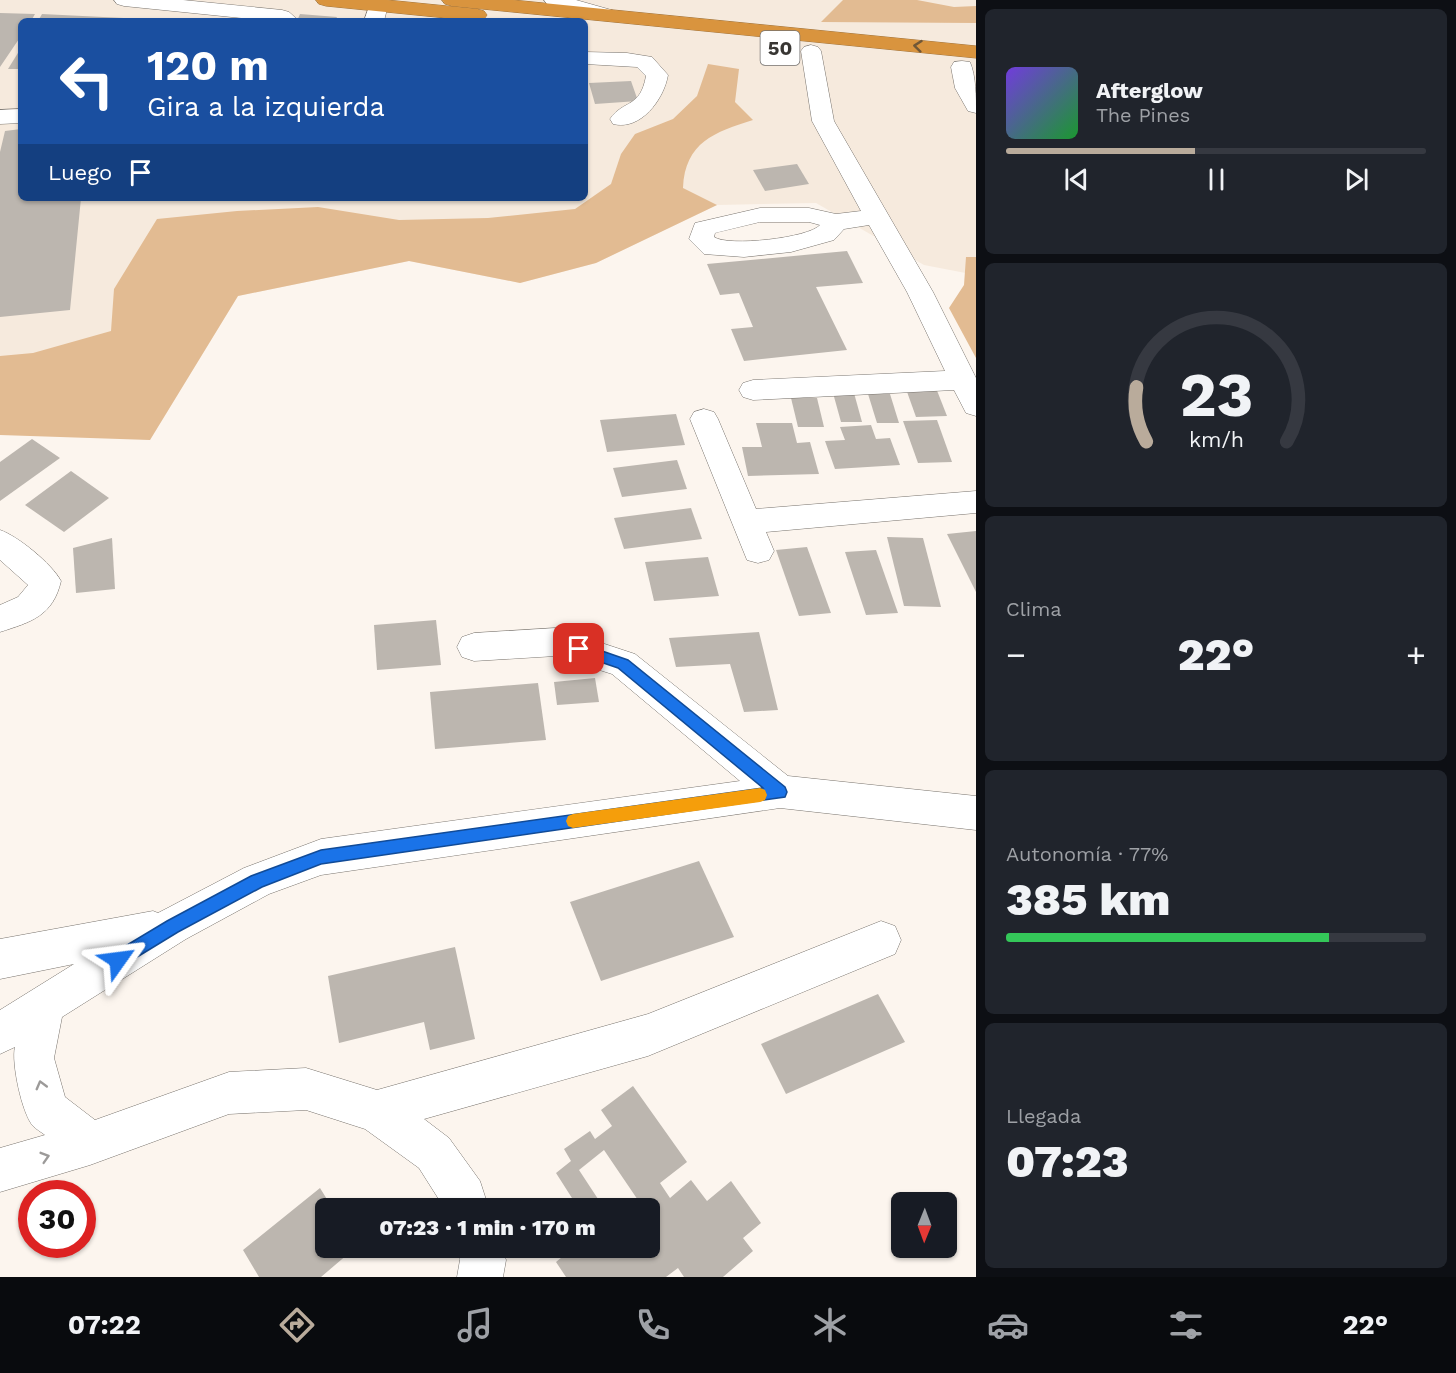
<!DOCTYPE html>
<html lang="es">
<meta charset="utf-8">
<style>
body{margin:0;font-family:"Work Sans",sans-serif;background:#20242c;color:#f1f3f6;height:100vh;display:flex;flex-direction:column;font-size:22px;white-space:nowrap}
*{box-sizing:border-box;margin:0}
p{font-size:20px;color:#9ea1a6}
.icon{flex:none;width:33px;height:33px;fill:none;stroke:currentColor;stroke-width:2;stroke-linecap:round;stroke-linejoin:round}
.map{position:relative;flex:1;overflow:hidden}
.panel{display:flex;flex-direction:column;gap:9px;padding:9px;background:#0d0f14;width:480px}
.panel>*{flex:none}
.banner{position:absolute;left:18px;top:18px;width:570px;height:183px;border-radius:9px;box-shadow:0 2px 4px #0004;background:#1a4fa0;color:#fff;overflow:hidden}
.needle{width:39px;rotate:181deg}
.fabs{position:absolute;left:891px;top:1192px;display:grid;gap:12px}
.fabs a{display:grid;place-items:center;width:66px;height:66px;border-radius:9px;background:#171b24;box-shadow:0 2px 4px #0004;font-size:30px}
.speed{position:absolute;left:18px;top:1180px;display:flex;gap:12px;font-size:30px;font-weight:700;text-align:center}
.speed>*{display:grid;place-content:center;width:78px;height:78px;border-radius:50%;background:#171b24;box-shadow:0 2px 4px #0004;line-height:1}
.speed .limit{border:9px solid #d22;background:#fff;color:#111}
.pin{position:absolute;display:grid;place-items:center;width:51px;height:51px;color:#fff;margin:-26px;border-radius:12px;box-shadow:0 3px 9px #0006}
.me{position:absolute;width:66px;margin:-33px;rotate:59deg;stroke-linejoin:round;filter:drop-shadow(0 0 4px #0008)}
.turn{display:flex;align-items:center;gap:21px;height:126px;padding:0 30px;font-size:27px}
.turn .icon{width:78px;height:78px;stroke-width:2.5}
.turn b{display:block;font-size:42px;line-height:51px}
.then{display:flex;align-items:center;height:57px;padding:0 30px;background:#0003;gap:12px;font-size:22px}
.big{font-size:45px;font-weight:800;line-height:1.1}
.panel .card{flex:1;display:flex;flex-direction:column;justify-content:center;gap:9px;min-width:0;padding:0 21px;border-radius:9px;background:#20242c}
.panel .dial{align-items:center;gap:0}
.dial svg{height:156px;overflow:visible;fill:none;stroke:#363941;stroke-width:7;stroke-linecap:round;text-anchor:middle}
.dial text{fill:#f1f3f6;stroke:none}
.song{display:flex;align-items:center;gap:18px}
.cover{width:72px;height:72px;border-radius:9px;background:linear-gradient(135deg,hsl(260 70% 55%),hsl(130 70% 35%))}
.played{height:6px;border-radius:3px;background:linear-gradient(90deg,#b9ab9b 45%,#363941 45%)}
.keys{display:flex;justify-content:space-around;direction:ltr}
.heat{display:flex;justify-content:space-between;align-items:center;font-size:33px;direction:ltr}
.charge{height:9px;border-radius:4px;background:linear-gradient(90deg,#34c759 77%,#363941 0)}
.trip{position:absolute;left:315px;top:1198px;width:345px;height:60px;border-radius:9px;background:#171b24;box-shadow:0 2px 4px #0004;font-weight:800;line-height:60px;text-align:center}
.dock{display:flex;height:96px;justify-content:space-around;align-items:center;background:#090b0e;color:#9ea1a6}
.dock .icon{width:42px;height:42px}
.dock .active{color:#b9ab9b}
.dock b{font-size:27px;color:#f1f3f6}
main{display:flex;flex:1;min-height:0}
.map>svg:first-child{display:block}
.built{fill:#f6eadd;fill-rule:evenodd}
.green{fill:#e2bb92}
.building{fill:#bcb6af}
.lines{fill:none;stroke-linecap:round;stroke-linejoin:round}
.minor-casing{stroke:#78736d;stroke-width:1}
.highway-casing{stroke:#a1733a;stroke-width:1}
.minor{fill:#fff;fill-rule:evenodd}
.highway{fill:#d9943e;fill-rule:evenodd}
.oneway{stroke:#705737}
.oneway2{stroke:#9c9a99}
.route{fill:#1a73e8;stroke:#114b97;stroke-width:1.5}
.slow{fill:#f59e0b}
.labels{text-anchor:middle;stroke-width:6;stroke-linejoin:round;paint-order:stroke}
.shield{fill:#fff;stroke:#747270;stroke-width:1.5}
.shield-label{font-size:20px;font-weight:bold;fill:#383633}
</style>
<main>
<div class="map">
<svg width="976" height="1277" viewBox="0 0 976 1277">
<rect width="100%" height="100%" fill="#fcf5ee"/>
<path class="built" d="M0 0H976V275L924 265 816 203 717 205 596 263 520 283 409 261 238 296 150 440 0 424ZM21 21H585V198H21Z"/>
<g class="green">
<polygon points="843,0 917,0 954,7 976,6 976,23 821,22"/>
<path d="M708 64 739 69 735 102 753 120C715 132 685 142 683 188L717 205 596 263 520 283 409 261 238 296 150 440 0 435V356L33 353 111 331 114 289 157 219 237 211 318 207 399 220 488 218 575 209 611 184 621 154 635 134 673 119 697 96Z"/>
<polygon points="966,257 976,257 976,358 949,308 964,285"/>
</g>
<g class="building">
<polygon points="0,13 35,14 31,21 21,21 21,36 0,67"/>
<polygon points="42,14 144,19 143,21 38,21"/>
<polygon points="300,14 337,17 335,21 297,21"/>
<polygon points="21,48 21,69 8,69"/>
<polygon points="631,81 638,101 595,104 589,83"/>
<polygon points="21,129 21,198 81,198 70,310 0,317 0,152 5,131"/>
<polygon points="797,164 809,184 765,191 753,170"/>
<polygon points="847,251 863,283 816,287 847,350 744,361 731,329 753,327 739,293 720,295 707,264"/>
<polygon points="936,388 947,416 916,417 906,389"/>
<polygon points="833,393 854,393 862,422 841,422"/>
<polygon points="868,394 890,394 899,423 877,423"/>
<polygon points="791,398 817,398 824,427 798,427"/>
<polygon points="676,414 685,445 607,452 600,420"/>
<polygon points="937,420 952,462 918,463 903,421"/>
<polygon points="756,423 792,423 797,443 810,442 819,474 748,476 742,447 762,447"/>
<polygon points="871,425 876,439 890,438 900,465 835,469 825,441 845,440 840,427"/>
<polygon points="32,439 60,458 0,501 0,462"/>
<polygon points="677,460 687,489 622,497 613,468"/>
<polygon points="71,471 109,498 64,532 25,505"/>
<polygon points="691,508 702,539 624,549 614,518"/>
<polygon points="976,531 976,592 947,534"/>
<polygon points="887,537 923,538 941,607 904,606"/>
<polygon points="112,538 115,589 76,593 73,548"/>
<polygon points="807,547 831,613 799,616 776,550"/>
<polygon points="876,550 898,613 866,615 845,552"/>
<polygon points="708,557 719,596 654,601 645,562"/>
<polygon points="436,620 441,665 377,670 374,625"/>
<polygon points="759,632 778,710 744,712 730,664 676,667 669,638"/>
<polygon points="595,678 599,702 557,705 554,682"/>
<polygon points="538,683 546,740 435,749 430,692"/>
<polygon points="699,861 734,937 601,981 570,902"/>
<polygon points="455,947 475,1039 430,1050 424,1022 339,1043 328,976"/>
<polygon points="878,994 905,1042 786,1094 761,1044"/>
<polygon points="633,1086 687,1162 660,1183 670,1198 691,1180 707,1201 731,1181 761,1223 743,1238 753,1251 723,1277 684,1277 678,1268 666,1277 566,1277 556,1262 573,1248 603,1248 606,1253 612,1248 650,1248 650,1209 644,1209 604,1150 579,1170 600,1202 592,1209 579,1209 556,1173 571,1161 564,1149 590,1131 595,1139 612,1126 601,1110"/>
<polygon points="320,1188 333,1209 326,1209 326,1248 355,1248 321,1277 259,1277 243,1250"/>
</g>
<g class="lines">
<g class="minor-casing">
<g id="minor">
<polygon points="114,0 183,0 282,10 289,12 299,21 271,21 124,6 117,4"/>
<polygon points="544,0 576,0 615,11 618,15 615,19 608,21 547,4"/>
<polygon points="371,1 385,1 388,5 384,21 364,21"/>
<path d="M811 45 818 47 821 51 834 121 933 292 976 378V416L966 413 954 390 753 400 743 397 739 390 743 383 753 380 945 371 907 292 869 225 844 229 834 240 791 252 744 257 704 254 689 239 695 223 760 208H809L836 214 861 211 812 121 801 51 804 47ZM760 222H809L820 225C809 238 728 247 714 237L715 233Z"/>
<path d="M585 52 627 53 652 57 668 75C664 99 641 131 613 124L610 119C624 99 640 109 646 76L637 67 585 64Z"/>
<path d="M962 61 970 62C976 76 976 97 976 113L968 111 955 88 951 67 954 62Z"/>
<polygon points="21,109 21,123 0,124 0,110"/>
<polygon points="704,409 714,412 718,419 756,509 976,491 976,513 766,532 774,551 769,560 758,563 747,560 690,419 694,412"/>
<path d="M0 530C18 536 52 564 61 581 53 616 31 622 0 632V605L18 597 28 585 0 560Z"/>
<path d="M556 628 635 654 788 776 976 796V830L780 808 321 875 269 894 186 939 62 1017 54 1058 65 1097 95 1120 229 1072 306 1068 377 1090 648 1014 881 921 895 926 901 940 895 954 648 1056 424 1119 449 1138 480 1181 489 1209H445L419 1168 365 1129 306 1110 229 1114 90 1165 0 1192V1148L45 1135C41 1132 36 1129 33 1126 22 1114 11 1062 15 1047L0 1054V1010L74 964 0 979V939L153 911 158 913 244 868 321 839 740 781 612 674 556 656 474 661 462 657 457 647 462 637 474 633Z"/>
<polygon points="456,1248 502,1248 506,1260 503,1277 457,1277 460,1260"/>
</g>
</g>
<g class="highway-casing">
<g id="highway">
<polygon points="316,0 387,0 477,9 484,11 487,15 484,19 476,21 326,6 319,4"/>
<polygon points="442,0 513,0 976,46 976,58 452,6 445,4"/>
</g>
</g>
<use href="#minor" class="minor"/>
<use href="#highway" class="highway"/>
</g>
<defs><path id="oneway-chevron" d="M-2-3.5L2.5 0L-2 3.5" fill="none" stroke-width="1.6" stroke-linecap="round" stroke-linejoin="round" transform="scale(1.5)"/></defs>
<use class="oneway" href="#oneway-chevron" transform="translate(918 46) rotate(-174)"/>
<g class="oneway2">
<use href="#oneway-chevron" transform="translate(41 1085) rotate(-105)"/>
<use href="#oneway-chevron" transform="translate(45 1157) rotate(-17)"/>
</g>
<polygon class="route" points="579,643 628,660 785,787 787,792 785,797 321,864 262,887 178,932 124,965 118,968 112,965 110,960 112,954 167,921 251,876 321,850 763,788 618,668 574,653 572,649 574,645"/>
<polygon class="slow" points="760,788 765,790 767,795 765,800 760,802 573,828 568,826 566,821 568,816 573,814"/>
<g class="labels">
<rect class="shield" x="760.5" y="31" width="39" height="34" rx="4.5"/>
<g class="shield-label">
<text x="780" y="55">50</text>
</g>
</g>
</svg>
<div class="fabs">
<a><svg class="needle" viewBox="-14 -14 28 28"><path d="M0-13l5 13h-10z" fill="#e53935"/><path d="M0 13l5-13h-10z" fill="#9ea1a6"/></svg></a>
</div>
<div class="speed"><div class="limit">30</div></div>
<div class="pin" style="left:579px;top:649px;background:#d93025"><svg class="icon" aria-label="arrive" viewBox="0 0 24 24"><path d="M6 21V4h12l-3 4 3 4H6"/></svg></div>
<svg class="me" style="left:118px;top:960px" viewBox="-20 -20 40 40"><path d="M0-17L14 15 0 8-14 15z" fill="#1a73e8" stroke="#fff" stroke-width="4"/></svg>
<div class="trip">07:23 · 1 min · 170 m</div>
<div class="banner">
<div class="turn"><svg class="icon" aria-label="left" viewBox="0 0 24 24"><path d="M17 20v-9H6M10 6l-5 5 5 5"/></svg><div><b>120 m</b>Gira a la izquierda</div></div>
<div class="then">Luego<svg class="icon" aria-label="arrive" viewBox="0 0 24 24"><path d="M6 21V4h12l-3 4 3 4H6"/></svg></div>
</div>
</div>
<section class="panel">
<div class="card">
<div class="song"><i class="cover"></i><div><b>Afterglow</b><p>The Pines</p></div></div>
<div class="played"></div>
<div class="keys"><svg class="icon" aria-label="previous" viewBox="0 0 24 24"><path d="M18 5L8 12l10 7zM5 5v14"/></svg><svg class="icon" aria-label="pause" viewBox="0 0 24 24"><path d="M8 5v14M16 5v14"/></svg><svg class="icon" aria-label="next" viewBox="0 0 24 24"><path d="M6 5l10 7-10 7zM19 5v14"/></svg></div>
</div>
<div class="card dial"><svg viewBox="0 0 100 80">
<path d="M14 69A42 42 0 1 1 86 69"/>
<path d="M14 69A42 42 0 0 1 9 41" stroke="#b9ab9b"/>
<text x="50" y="56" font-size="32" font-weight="700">23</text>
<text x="50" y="72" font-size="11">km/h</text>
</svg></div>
<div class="card"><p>Clima</p>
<div class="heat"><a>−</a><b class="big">22°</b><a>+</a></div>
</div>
<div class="card"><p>Autonomía · 77%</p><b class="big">385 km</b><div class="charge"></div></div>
<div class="card"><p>Llegada</p><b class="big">07:23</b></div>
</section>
</main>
<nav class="dock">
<b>07:22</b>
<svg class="icon active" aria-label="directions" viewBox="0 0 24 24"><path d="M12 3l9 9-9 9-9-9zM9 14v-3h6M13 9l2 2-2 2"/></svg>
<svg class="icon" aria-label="music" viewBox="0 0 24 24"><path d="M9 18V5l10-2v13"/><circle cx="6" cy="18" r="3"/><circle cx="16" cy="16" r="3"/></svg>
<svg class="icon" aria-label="phone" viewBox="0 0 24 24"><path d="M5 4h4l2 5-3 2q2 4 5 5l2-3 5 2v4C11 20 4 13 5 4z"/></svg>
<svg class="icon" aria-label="climate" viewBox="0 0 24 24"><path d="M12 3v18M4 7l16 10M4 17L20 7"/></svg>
<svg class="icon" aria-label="car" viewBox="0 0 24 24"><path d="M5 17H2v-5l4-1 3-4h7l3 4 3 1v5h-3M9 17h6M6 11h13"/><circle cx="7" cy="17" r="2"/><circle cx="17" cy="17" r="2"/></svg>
<svg class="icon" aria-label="filters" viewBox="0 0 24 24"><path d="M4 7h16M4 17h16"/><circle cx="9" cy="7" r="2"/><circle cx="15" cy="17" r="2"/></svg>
<b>22°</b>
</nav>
